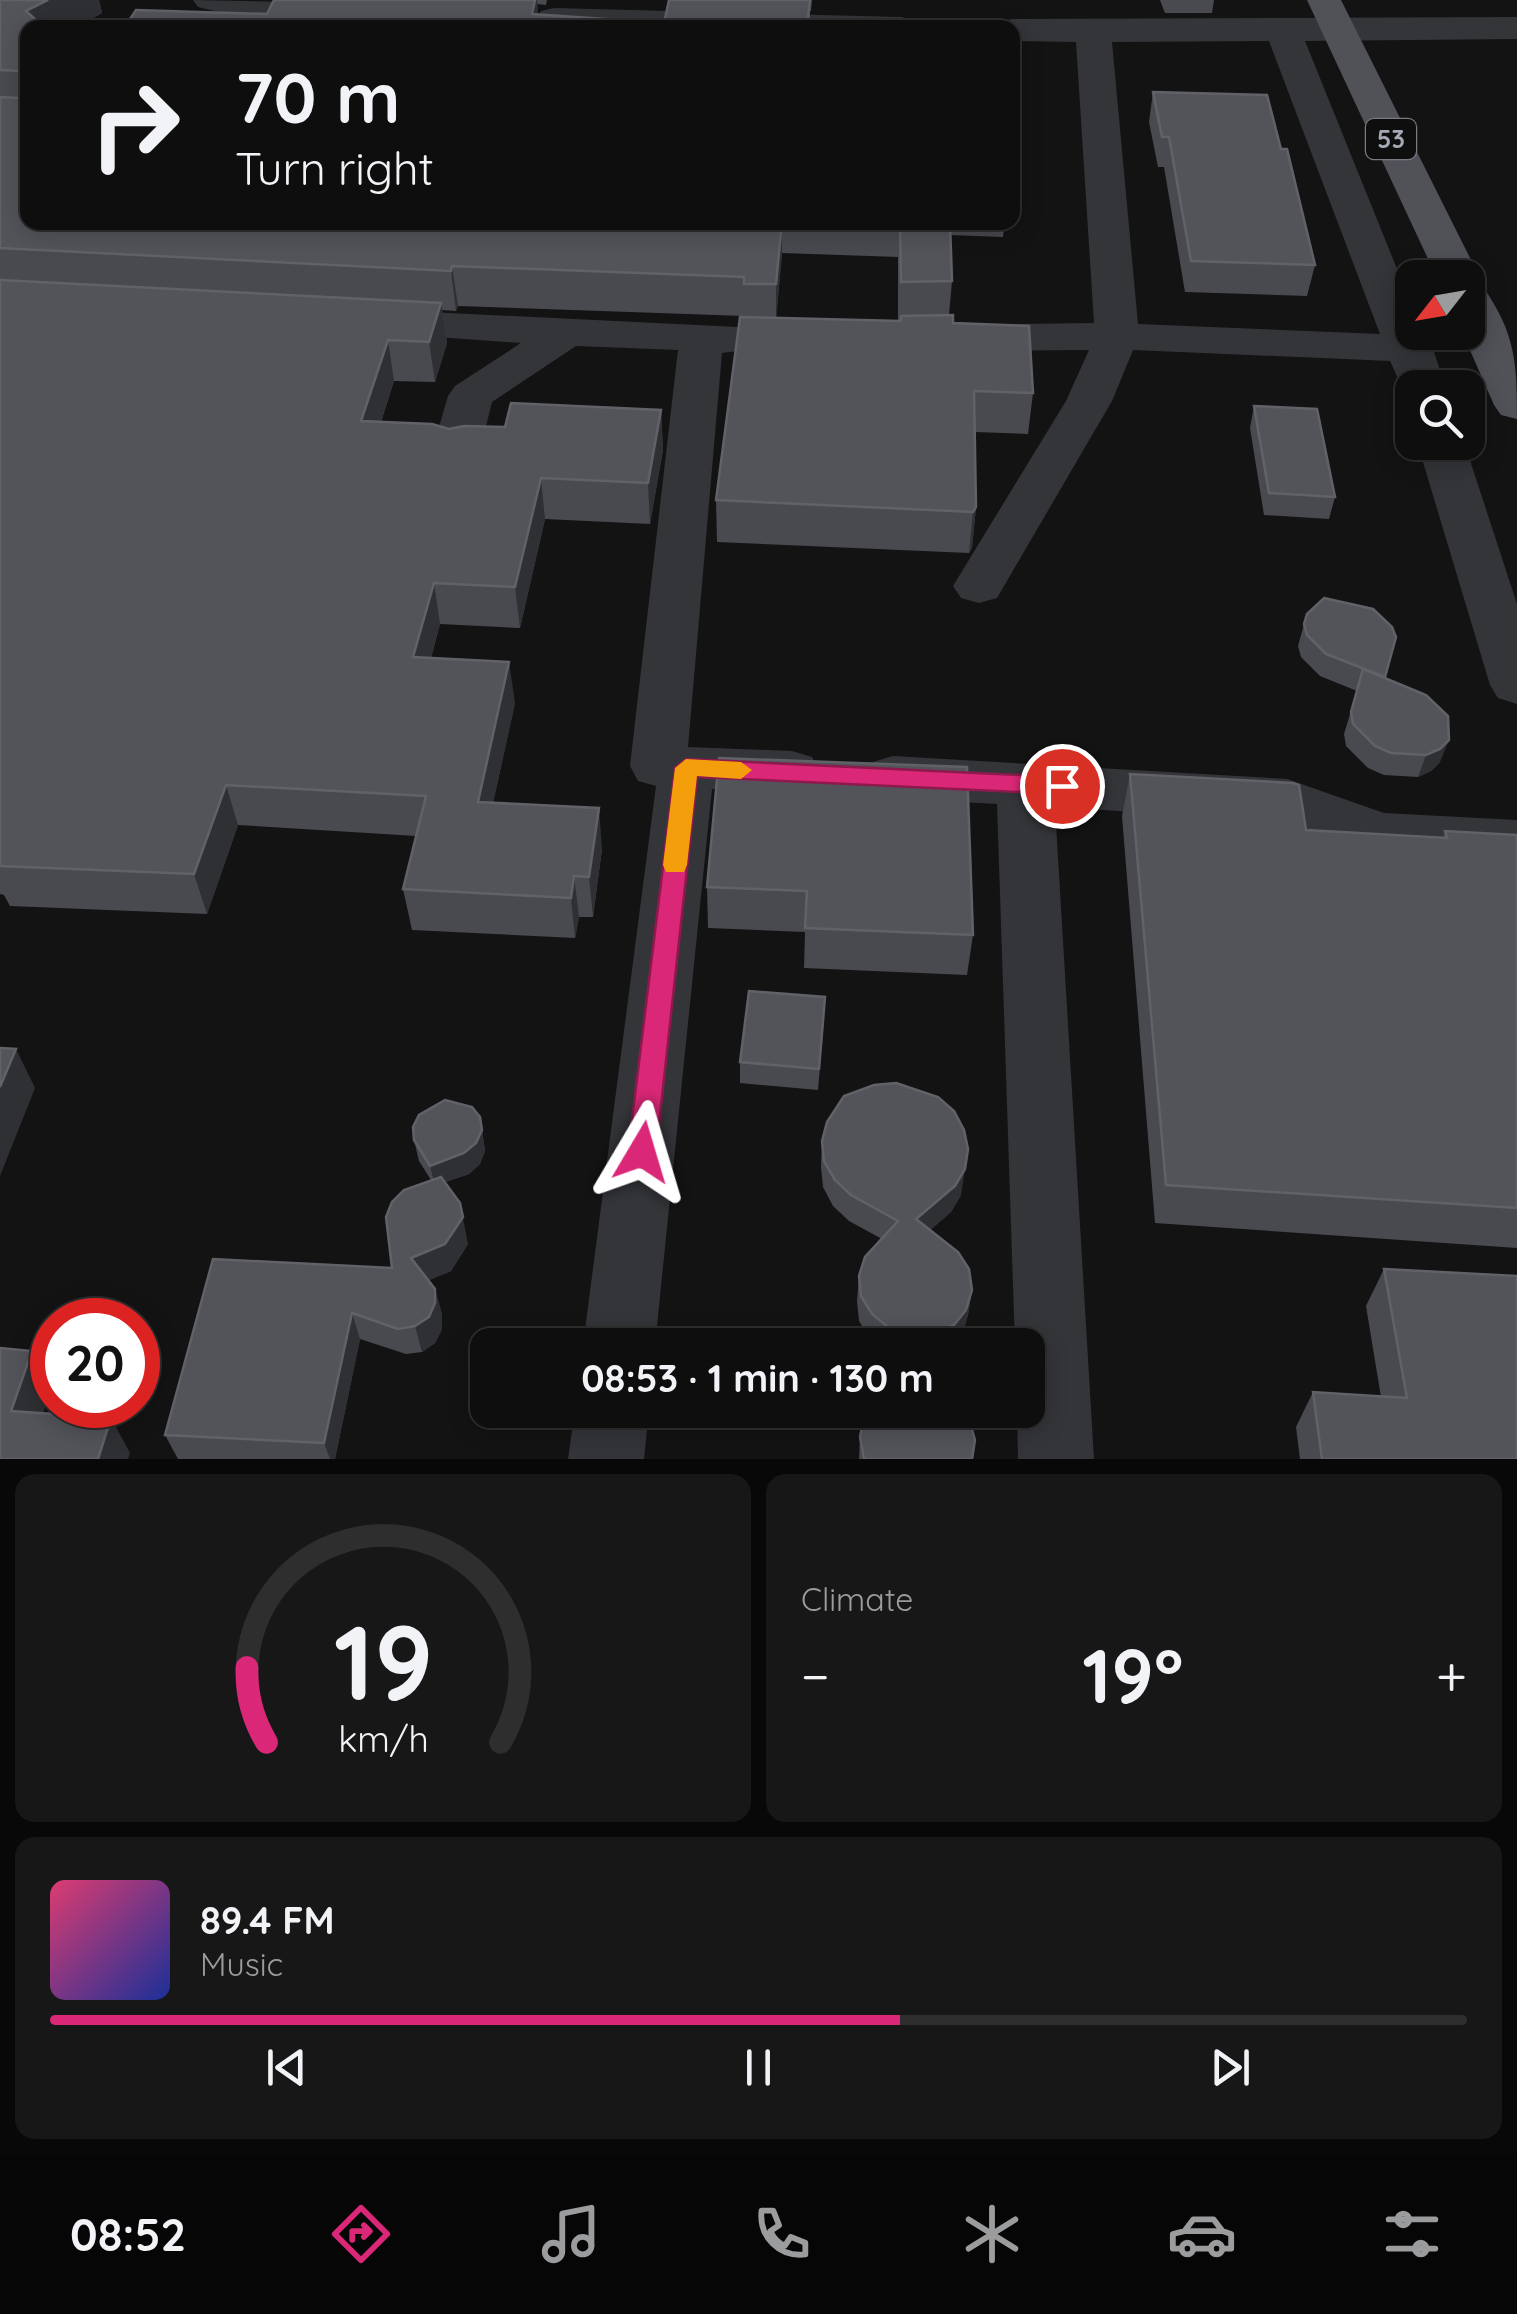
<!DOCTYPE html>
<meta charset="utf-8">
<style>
body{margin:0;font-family:Quicksand,sans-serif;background:#171718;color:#f1f3f6;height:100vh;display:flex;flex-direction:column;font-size:38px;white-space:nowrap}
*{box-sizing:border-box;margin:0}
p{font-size:32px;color:#9b9c9e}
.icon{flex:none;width:55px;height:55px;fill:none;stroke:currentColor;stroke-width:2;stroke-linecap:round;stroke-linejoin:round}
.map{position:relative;height:1459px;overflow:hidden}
.sheet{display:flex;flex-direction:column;gap:15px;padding:15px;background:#080808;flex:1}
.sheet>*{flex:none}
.guide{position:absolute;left:20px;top:20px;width:1000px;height:210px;border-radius:20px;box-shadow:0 5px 25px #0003,0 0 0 2px #2e2e2f;background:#0e0e0f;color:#f1f3f6;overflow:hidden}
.needle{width:65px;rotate:239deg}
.buttons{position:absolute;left:1395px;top:260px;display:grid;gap:20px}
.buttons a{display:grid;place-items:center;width:90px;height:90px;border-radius:20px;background:#0e0e0f;box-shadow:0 5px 25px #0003,0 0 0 2px #2e2e2f;font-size:50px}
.speed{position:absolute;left:30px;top:1298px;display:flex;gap:20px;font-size:50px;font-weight:700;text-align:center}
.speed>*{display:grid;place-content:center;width:130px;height:130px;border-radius:50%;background:#0e0e0f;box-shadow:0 5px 25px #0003,0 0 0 2px #2e2e2f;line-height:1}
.speed .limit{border:15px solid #d22;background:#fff;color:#111}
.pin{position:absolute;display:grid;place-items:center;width:85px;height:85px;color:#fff;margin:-42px;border:5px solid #fff;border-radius:50%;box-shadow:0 2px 10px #0007}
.me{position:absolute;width:110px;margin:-55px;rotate:7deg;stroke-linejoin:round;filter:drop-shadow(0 0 8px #0008)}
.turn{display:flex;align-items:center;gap:35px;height:210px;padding:0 50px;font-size:45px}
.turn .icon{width:130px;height:130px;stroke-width:2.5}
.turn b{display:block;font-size:70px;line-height:85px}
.big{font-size:75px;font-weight:700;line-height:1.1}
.sheet .card{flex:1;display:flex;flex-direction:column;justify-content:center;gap:15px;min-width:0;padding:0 35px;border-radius:20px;background:#171718}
.sheet .dial{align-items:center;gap:0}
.dial svg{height:260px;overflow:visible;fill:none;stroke:#2e2e2f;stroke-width:7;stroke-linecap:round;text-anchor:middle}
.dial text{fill:#f1f3f6;stroke:none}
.song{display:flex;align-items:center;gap:30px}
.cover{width:120px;height:120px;border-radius:15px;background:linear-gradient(135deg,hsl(340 70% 55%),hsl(230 70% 35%))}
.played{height:10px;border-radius:5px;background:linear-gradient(90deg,#db2777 60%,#2e2e2f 60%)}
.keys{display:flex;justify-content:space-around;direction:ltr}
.heat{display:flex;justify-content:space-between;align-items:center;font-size:55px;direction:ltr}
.sheet .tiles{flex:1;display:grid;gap:15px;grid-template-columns:1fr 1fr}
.card:last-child{grid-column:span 2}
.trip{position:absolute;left:470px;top:1328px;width:575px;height:100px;border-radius:20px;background:#0e0e0f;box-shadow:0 5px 25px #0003,0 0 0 2px #2e2e2f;font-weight:700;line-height:100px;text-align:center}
.tabs{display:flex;height:160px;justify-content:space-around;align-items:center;background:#060606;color:#9b9c9e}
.tabs .icon{width:70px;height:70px}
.tabs .selected{color:#db2777}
.tabs b{font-size:45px;color:#f1f3f6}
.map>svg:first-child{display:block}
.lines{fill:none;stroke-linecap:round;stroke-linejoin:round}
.minor{fill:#343539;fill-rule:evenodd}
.major{fill:#505258;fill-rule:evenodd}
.wall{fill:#494a4f;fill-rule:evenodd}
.shaded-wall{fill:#2f3033}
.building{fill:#53545a;stroke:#606268;stroke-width:2.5}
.route{fill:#db2777;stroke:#8e194d;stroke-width:2.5}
.slow{fill:#f59e0b}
.labels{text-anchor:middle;stroke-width:10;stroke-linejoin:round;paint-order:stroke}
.shield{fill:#0e0e0f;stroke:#787a82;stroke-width:2.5}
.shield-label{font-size:25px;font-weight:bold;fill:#a5a9b4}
</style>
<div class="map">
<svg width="1517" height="1459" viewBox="0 0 1517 1459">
<rect width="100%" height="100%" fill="#131314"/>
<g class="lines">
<g class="minor">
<polygon points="193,0 344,3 356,7 362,14 356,21 344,25 263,23 198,7"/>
<polygon points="554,8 901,17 914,20 918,28 541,27 536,19 541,11"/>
<path d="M1517 17V39L1305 41 1412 306V332H1423L1433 349 1446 388H1412V399L1407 398 1390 361 1133 350 1112 401 997 598 979 603 961 598 953 586 1066 401 1089 350 954 351 938 347 932 338 938 329 954 325 1094 323 1076 42 1012 41V28H996L999 22 1012 19ZM1269 41 1380 334 1138 324 1112 42Z"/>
<polygon points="367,309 738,327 754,331 760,340 754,349 722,353 688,747 792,751 812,757 820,772 812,787 792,793 712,789 655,1345 583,1345 656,786 638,781 630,766 678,350 576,346 492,402 480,451 473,461 456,466 439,461 432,451 448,396 455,386 521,343 352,331 345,322 352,313"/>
<polygon points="1417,442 1464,442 1517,604 1517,704 1498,698 1490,685"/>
<polygon points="893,756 1287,779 1384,813 1517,820 1517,864 1380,857 1282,821 1055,807 1094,1459 1018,1459 1017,1410 1028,1410 1028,1345 1015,1345 997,804 893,798 873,792 865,777 873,762"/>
<polygon points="575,1410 649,1410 644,1459 568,1459"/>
</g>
<path class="major" d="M1307 0H1341L1480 278 1475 285 1483 287C1516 334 1517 364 1517 419L1501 415 1494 405 1462 332H1468V278H1437Z"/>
</g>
<g class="wall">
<path d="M0 0H99L102 13 75 28H28V222H1005L1003 237 950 235 952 281 949 315 953 323 1033 393 1028 434 975 432 976 507 972 548 969 553 717 542 716 500 744 316 458 306 456 311 442 310 447 343 435 382 394 381 381 422 449 429 505 427 661 410 663 450 650 524 545 519 520 628 440 624 431 658 515 703 493 803 602 849 593 917H579L575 938 412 930 403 889 416 836 238 825 207 914 10 906 4 895 0 894ZM782 253 898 257V321L776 318Z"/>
<polygon points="297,0 547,0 546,5 537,4 538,15 664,23 669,0 812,0 811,11 810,11 809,27 267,14"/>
<polygon points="1160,0 1214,0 1212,13 1165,13"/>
<polygon points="1153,92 1281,149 1315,265 1307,296 1185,292 1164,167 1158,167 1149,122"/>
<polygon points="1254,406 1335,497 1329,519 1264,515 1250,428"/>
<polygon points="1307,614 1384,678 1440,762 1431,771 1418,777 1384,775 1368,768 1346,746 1344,734 1357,691 1320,676 1301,657 1298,646"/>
<polygon points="719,758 973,935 967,975 804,968 805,932 708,928 707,887"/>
<polygon points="1130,774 1306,830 1443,838 1445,831 1517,835 1517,1248 1155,1223 1122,816"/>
<polygon points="824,1019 818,1090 740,1083 740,1062"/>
<polygon points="480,1117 485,1151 480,1164 469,1174 445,1182 468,1244 451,1271 429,1280 435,1289 442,1315 442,1329 435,1343 422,1352 406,1354 360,1339 335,1459 178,1459 165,1435 392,1268 431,1180 419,1161 414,1140"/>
<polygon points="822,1141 961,1195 951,1212 930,1230 972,1290 968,1315 962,1335 954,1345 877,1345 870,1339 859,1321 857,1301 859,1276 882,1239 849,1221 833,1206 823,1187 821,1167"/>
<polygon points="1384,1269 1517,1459 1300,1459 1296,1427 1313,1392 1381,1397 1366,1306"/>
<polygon points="860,1437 972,1459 859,1459"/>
</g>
<g class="shaded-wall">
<polygon points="48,0 99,0 102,13 75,28 31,28 26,11"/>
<polygon points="535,0 537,0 539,28 532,14"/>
<polygon points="782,222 782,253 776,323 776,284"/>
<polygon points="452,266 458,306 456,311 451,271"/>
<polygon points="441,303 447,343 435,382 429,342"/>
<polygon points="388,340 394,381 368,461 361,421"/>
<polygon points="661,410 663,450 650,524 648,483"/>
<polygon points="541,478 545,519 520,628 515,587"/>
<polygon points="976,507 972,548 969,553 973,512"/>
<polygon points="434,583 440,624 420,698 413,657"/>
<polygon points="509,662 515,703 484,843 478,802"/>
<polygon points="1449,740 1440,762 1431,771 1418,777 1426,755"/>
<polygon points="226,785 238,825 207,914 194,874"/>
<polygon points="599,808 602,849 593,917 589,877"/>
<polygon points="574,876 579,917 575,938 571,898"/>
<polygon points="16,1049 35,1088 0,1176 0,1087"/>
<polygon points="480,1117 485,1151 480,1164 469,1174 435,1186 430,1166"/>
<polygon points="968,1149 961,1195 951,1212 913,1245 916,1219"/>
<polygon points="460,1203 468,1244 451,1271 418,1285 411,1258"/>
<polygon points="435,1289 442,1315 442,1329 435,1343 422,1352 415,1326"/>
<polygon points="972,1290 968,1315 962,1335 954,1345 922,1345 923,1339"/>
<polygon points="352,1313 360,1339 335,1459 330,1459 324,1443"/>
<polygon points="32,1351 52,1385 33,1446 11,1411"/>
<polygon points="111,1418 130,1453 128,1459 98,1459"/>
</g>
<g class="building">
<polygon points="0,0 48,0 26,11 45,28 28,28 28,222 782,222 776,284 744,284 744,277 452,266 451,271 0,248 0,97 19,98 20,71 0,70"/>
<polygon points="274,0 535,0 532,14 664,23 669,0 810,0 807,27 825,28 124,28 136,10 267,14"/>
<polygon points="1153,92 1267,95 1281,149 1287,149 1315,265 1191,261 1169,137 1162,137"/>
<polygon points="900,222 950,222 952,281 901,282"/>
<polygon points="0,280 441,303 429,342 388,340 361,421 432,424 449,429 464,426 505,427 511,403 661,410 648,483 541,478 515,587 434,583 413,657 509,662 478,802 599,808 589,877 574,876 571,898 403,889 426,796 226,785 194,874 0,866"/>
<polygon points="953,315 953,323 1029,326 1033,393 974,391 976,507 973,512 716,500 740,317 901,321 901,316"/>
<polygon points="1254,406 1317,409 1335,497 1269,493"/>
<polygon points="1324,598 1373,609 1392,627 1396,637 1385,677 1326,654 1307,635 1304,624 1307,614"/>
<polygon points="1363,669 1426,695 1448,716 1449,740 1440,749 1426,755 1391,753 1375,746 1353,724 1351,712"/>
<polygon points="719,758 967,767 973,935 805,928 807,891 707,887"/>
<polygon points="1130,774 1293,783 1299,785 1306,830 1447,838 1445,831 1517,835 1517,1208 1166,1185"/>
<polygon points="749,991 825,997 819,1069 740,1062"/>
<polygon points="0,1048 16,1049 0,1087"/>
<polygon points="896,1083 938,1097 954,1111 964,1130 968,1149 965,1169 955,1186 916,1219 958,1252 969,1269 972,1290 966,1310 954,1325 923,1339 889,1328 872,1314 861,1296 859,1276 865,1257 898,1221 851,1195 835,1180 824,1161 822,1141 827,1122 844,1096 874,1085"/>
<polygon points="445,1100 472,1107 480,1117 482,1130 476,1143 464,1153 430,1166 414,1140 413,1127 419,1115"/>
<polygon points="441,1177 460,1203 463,1217 445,1244 411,1258 435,1289 435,1303 429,1317 415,1326 398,1329 352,1313 324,1443 165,1435 213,1259 392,1268 386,1217 392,1202 404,1190"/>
<polygon points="1384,1269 1517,1276 1517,1459 1322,1459 1313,1392 1407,1398"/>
<polygon points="0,1348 32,1351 11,1411 111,1418 98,1459 0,1459"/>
<polygon points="868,1410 963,1410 969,1419 975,1440 972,1459 864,1459 860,1437 864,1416"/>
</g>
<polygon class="route" points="686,759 1062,777 1074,786 1062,794 697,777 656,1152 651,1161 642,1165 632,1161 628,1152 675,768"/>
<polygon class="slow" points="686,759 741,762 752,770 741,779 697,776 687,865 684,872 666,872 663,865 675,768"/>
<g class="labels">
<rect class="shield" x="1366" y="119" width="50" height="40" rx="8"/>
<g class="shield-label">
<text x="1391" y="148">53</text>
</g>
</g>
</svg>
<div class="buttons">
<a><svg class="needle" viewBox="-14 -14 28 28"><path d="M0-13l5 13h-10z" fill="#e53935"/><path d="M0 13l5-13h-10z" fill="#9b9c9e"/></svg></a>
<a><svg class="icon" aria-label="search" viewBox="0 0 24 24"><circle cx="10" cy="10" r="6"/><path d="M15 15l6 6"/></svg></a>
</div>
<div class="speed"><div class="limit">20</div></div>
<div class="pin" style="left:1062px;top:786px;background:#d93025"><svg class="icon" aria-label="arrive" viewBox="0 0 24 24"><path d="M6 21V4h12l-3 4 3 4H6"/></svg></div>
<svg class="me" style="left:642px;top:1152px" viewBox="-20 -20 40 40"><path d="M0-17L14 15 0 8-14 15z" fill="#db2777" stroke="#fff" stroke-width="4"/></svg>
<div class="trip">08:53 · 1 min · 130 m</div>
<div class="guide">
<div class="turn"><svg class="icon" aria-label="right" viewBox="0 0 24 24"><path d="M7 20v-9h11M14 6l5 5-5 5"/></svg><div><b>70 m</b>Turn right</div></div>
</div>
</div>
<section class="sheet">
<div class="tiles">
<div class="card dial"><svg viewBox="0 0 100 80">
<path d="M14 69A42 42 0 1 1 86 69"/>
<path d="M14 69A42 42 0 0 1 8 46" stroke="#db2777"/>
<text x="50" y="56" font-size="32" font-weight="700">19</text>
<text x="50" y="72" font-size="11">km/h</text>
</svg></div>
<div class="card"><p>Climate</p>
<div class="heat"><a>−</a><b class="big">19°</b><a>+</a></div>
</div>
<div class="card">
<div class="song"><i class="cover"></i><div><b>89.4 FM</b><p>Music</p></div></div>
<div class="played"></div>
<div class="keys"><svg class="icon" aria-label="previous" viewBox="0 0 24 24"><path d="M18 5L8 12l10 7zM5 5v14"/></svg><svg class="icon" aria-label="pause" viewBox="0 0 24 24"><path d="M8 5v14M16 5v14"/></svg><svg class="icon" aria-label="next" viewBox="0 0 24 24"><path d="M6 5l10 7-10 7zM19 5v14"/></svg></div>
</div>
</div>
</section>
<nav class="tabs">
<b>08:52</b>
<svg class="icon selected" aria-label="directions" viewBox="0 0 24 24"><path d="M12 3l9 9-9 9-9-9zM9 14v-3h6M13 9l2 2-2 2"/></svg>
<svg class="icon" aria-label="music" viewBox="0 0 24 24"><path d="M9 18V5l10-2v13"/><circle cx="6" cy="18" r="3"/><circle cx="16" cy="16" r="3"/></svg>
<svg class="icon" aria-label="phone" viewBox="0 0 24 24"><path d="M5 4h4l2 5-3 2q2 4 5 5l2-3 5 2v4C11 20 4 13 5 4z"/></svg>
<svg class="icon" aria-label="climate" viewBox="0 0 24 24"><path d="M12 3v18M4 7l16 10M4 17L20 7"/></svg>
<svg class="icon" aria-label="car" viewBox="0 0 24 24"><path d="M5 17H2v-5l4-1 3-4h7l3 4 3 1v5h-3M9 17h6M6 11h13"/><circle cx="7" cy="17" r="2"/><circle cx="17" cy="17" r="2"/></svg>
<svg class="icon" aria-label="filters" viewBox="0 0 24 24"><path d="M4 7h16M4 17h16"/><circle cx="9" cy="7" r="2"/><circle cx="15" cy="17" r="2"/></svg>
</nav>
